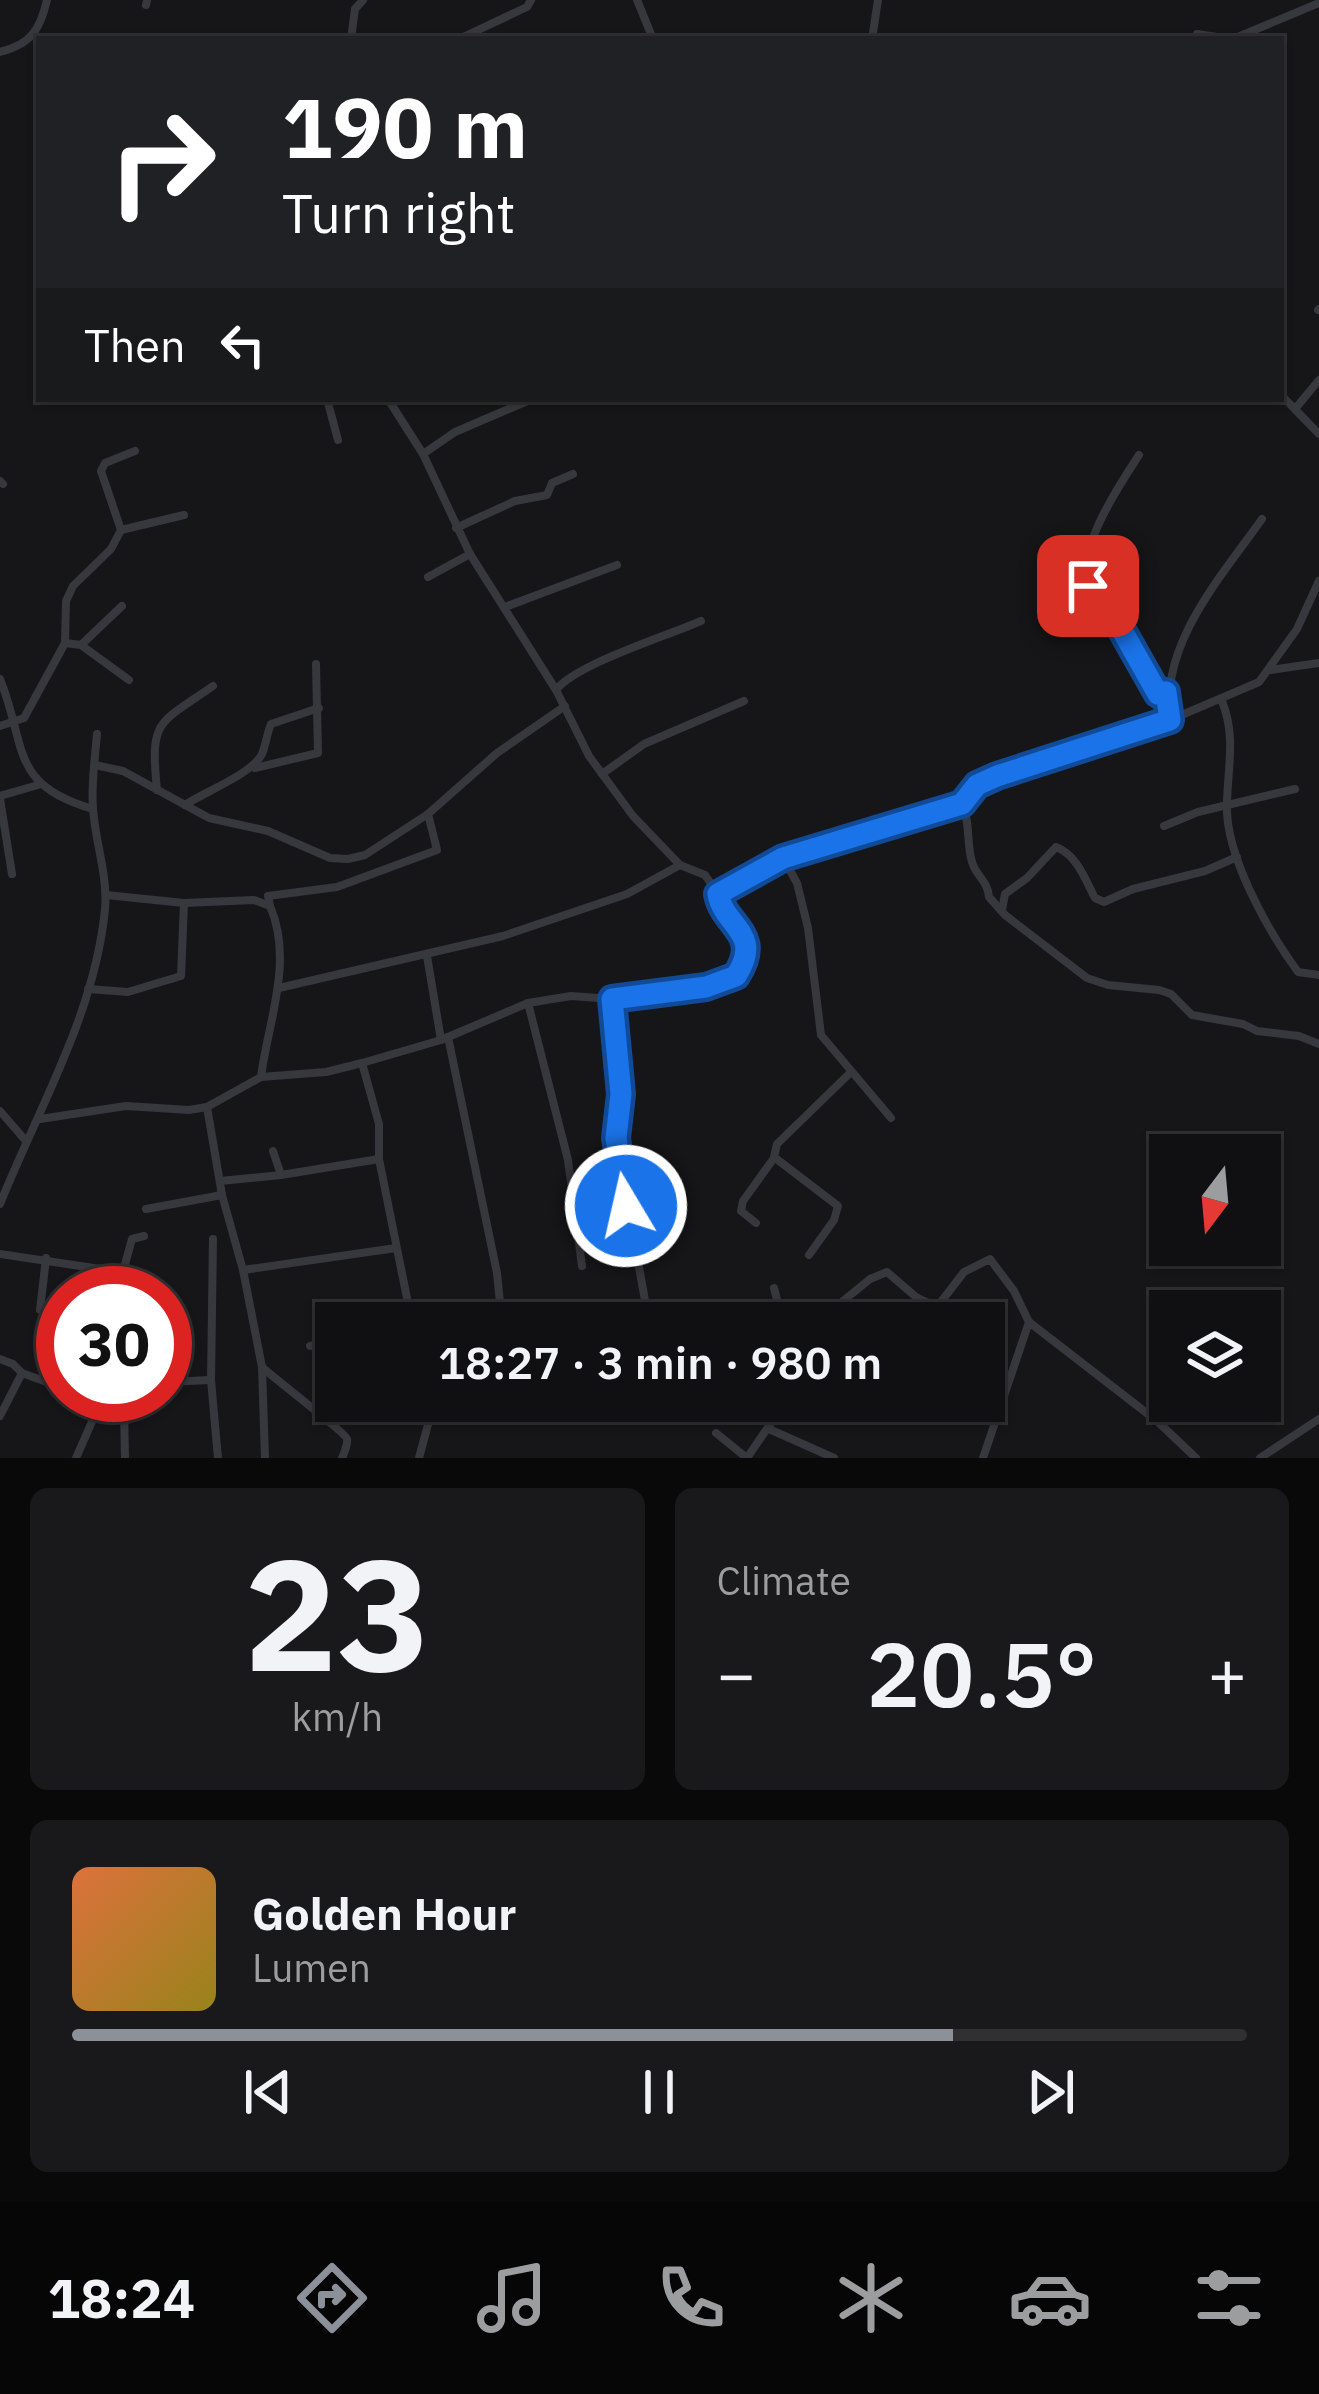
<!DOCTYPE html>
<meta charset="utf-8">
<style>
body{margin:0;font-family:"IBM Plex Sans",sans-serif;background:#19191b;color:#f1f3f6;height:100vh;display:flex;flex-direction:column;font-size:45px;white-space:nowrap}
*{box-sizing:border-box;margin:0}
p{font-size:39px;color:#9c9d9f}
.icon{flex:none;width:66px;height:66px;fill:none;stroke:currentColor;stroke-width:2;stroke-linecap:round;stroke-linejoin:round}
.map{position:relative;height:1458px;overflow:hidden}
.side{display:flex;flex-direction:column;gap:30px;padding:30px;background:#09090a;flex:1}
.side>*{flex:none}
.banner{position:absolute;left:36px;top:36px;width:1248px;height:366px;border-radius:0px;box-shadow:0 3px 9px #0004,0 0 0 3px #303032;background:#202124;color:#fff;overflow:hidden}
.needle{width:78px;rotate:196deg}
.fabs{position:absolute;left:1149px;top:1134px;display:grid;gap:24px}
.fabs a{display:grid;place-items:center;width:132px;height:132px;border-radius:0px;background:#101012;box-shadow:0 3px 9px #0004,0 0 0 3px #303032;font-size:60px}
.speed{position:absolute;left:36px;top:1266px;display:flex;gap:24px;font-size:60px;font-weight:700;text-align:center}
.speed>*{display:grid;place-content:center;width:156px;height:156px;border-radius:50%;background:#101012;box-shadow:0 3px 9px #0004,0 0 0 3px #303032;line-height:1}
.speed .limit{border:18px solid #d22;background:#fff;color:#111}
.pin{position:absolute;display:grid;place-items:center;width:102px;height:102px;color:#fff;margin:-51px;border-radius:24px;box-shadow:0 6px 18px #0006}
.me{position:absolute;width:132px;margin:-66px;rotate:351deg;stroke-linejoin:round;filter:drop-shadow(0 0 9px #0008)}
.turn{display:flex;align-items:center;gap:42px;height:252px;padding:0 48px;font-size:54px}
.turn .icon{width:156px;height:156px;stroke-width:2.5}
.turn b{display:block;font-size:84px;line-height:102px}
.then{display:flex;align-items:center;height:114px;padding:0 48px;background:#0003;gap:24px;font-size:45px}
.big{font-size:90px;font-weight:600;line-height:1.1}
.side .card{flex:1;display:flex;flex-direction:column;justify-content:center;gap:18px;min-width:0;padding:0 42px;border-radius:18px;background:#19191b}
.side .dial{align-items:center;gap:0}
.dial b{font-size:156px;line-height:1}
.song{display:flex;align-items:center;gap:36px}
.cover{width:144px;height:144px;border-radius:18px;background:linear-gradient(135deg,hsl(20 70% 55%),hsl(50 70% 35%))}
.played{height:12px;border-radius:6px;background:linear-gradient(90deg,#8c9099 75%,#303032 75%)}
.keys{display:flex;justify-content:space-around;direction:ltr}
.heat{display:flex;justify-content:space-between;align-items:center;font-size:66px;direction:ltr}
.side .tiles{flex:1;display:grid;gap:30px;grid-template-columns:1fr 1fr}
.card:last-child{grid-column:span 2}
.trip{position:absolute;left:315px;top:1302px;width:690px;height:120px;border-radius:0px;background:#101012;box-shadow:0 3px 9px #0004,0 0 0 3px #303032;font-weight:600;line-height:120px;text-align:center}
.tab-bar{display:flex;height:192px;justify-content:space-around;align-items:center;background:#060607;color:#9c9d9f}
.tab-bar .icon{width:84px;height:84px}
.tab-bar .selected{color:#8c9099}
.tab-bar b{font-size:54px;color:#f1f3f6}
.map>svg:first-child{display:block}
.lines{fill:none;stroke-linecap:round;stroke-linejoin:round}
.street{stroke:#37383d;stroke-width:8}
.route-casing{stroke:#114b97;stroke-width:30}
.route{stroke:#1a73e8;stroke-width:21}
</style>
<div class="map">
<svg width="1319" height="1458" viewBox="0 0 1319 1458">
<rect width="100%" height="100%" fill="#161618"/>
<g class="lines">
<g class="street">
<polyline points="637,0 653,39"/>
<polyline points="146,5 147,0"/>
<polyline points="1197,34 1230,39"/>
<polyline points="351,39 355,9 363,0"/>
<polyline points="459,39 527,7 531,0"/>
<polyline points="872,39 878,0"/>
<polyline points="1233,39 1319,3"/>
<path d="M0 52C31 44 40 30 47 0"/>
<polyline points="1318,310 1319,309"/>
<polyline points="1281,395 1319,434"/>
<polyline points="327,399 338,440"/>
<polyline points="388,399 423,454 470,554 556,690 589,756 633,816 680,865 705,875 718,894"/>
<polyline points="1295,409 1319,380"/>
<polyline points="423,454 455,432 532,399"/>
<path d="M1139 455C1120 484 1070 557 1091 592 1098 603 1110 610 1116 621 1130 645 1141 671 1158 694L1167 692"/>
<polyline points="0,481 3,484"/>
<polyline points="456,528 515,501 547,495 552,483 573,474"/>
<polyline points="121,530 101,471 105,463 135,451"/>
<polyline points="428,577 470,554"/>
<polyline points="505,607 617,565"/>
<polyline points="65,643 81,645 122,606"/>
<polyline points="81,645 129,680"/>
<polyline points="1270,670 1319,663"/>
<path d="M0 679C27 746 9 785 93 809"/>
<path d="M556 690C576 664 667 636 701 621"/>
<path d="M1222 701C1236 736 1228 766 1227 802 1224 854 1268 931 1298 972L1319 975"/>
<path d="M1170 720C1160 644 1220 578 1262 519"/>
<polyline points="0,726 24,718 65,643 66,601 73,586 111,549 121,530 184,515"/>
<polyline points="95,765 123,771 209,818 268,831 330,858 348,859 365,855 428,814 497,753 565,706"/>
<polyline points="255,768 318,753 316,664"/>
<polyline points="602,774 644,744 744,701"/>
<path d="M157 790C150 719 157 725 213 686"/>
<polyline points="0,796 38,785"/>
<polyline points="0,799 12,874"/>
<polyline points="962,804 977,785 997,776 1170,720 1259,682 1297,629 1319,581"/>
<path d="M185 805C206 791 252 774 262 754 266 744 267 733 271 724L319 708"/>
<polyline points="1164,826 1198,812 1295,789"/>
<polyline points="783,858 797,883 808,928 821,1035 891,1118"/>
<path d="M106 895 184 903 254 900 270 906C294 961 268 1022 261 1077"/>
<polyline points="270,906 268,896 337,887 437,850 428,814"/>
<path d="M1002 910 1005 894 1027 878 1056 847C1077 855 1085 879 1095 898L1104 902 1133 889 1205 871 1237 857"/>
<polyline points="427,956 441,1040"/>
<polyline points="279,988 503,936 627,894 680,865"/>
<polyline points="88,989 128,992 181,976 184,903"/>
<polyline points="612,999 621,1094 616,1138 649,1323"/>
<polyline points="528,1003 568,1160 582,1266"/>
<polyline points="448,1037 497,1273 502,1323"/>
<polyline points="362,1063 379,1124 379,1159 412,1323"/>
<polyline points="207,1107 222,1195 243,1270 262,1367 265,1458"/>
<polyline points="0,1111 26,1141"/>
<path d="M40 1119 126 1106 189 1110 207 1107 261 1077 326 1072 362 1063 441 1040 528 1003 571 996 612 999 706 987 736 976 742 968C756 927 724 925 718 894L783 858 962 804C971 824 966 842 972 862 976 876 988 881 989 897L1005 915 1087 978 1108 985 1159 990 1171 994 1192 1015 1243 1024 1257 1031 1299 1036 1319 1044"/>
<polyline points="281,1175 379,1159"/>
<polyline points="220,1181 281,1175 273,1151"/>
<path d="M0 1204C38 1109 95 1014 105 909 108 875 95 842 93 808 91 784 95 758 97 734"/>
<polyline points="146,1209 222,1195"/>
<polyline points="756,1223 741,1211 743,1201 774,1158"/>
<polyline points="213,1239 211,1380 218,1458"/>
<polyline points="0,1254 107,1270 121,1279"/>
<polyline points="809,1255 834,1220 838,1206 774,1157 777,1144 851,1072"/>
<polyline points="243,1270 396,1248"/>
<polyline points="774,1288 783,1323"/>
<polyline points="124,1293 121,1279 132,1239 144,1236"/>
<polyline points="40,1310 46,1258"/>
<polyline points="801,1323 827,1314 870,1279 887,1272 916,1297 937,1307 964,1272 990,1259 1014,1291 1029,1322"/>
<polyline points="929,1323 937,1307"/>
<polyline points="310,1346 336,1338"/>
<polyline points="0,1359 13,1364 22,1373 63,1388"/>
<path d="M263 1368C275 1379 346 1433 347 1439 348 1443 344 1454 342 1458"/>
<polyline points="165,1382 211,1380"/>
<polyline points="82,1395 124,1407 125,1395"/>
<polyline points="518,1401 519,1409"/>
<polyline points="477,1406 497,1401"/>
<polyline points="124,1407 125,1458"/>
<polyline points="0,1416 22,1373"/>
<polyline points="769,1429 834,1458"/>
<polyline points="716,1433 747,1458"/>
<polyline points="76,1458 94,1417 106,1402"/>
<polyline points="419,1458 430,1417 429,1401"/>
<polyline points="747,1458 786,1401"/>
<polyline points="983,1458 1029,1322 1157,1421 1196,1458"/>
<polyline points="1260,1458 1319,1419"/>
</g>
</g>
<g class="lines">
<g class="route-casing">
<path id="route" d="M626 1206 616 1138 621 1094 612 999 706 987 736 976C764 933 724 927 718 894L783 858 962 804 977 785 997 776 1170 720 1166 692 1158 694 1115 618 1088 586"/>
</g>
<use href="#route" class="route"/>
</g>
</svg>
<div class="fabs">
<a><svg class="needle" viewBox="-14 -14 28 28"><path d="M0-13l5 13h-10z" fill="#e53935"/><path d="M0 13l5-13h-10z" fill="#9c9d9f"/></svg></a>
<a><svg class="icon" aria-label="layers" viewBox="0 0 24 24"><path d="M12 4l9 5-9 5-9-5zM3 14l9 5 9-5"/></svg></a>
</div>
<div class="speed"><div class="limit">30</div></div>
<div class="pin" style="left:1088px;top:586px;background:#d93025"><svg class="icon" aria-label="arrive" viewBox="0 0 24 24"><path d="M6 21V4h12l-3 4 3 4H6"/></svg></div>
<svg class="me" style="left:626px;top:1206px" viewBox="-20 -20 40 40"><circle r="17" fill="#1a73e8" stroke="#fff" stroke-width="3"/><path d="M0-11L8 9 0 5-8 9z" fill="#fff"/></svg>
<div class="trip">18:27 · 3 min · 980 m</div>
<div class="banner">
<div class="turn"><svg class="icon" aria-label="right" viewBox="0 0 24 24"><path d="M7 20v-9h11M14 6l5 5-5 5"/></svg><div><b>190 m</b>Turn right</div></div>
<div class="then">Then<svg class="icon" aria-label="left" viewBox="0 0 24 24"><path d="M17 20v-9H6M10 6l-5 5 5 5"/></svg></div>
</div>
</div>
<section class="side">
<div class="tiles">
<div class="card dial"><b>23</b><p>km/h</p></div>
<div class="card"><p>Climate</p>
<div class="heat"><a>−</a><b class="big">20.5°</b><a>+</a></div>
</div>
<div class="card">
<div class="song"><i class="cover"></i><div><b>Golden Hour</b><p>Lumen</p></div></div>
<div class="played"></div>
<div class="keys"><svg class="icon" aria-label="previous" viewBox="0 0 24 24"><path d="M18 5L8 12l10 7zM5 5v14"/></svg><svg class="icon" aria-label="pause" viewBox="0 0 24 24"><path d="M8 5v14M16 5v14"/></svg><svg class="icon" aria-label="next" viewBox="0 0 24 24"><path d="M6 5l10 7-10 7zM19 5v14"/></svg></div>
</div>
</div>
</section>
<nav class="tab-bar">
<b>18:24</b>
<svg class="icon selected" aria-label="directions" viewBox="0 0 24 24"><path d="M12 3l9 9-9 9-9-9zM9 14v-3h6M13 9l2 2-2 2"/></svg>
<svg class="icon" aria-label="music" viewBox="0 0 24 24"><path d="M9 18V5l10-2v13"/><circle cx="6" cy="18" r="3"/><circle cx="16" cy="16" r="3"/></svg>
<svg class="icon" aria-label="phone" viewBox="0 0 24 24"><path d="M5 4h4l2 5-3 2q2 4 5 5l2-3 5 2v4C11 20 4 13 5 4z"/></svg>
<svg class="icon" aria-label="climate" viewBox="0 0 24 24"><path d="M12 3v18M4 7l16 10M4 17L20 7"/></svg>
<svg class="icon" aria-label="car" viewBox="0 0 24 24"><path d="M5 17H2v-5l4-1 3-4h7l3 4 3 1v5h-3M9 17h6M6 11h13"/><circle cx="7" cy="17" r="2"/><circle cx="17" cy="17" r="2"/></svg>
<svg class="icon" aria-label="filters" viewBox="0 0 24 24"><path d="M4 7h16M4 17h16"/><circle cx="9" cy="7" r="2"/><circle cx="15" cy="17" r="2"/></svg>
</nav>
